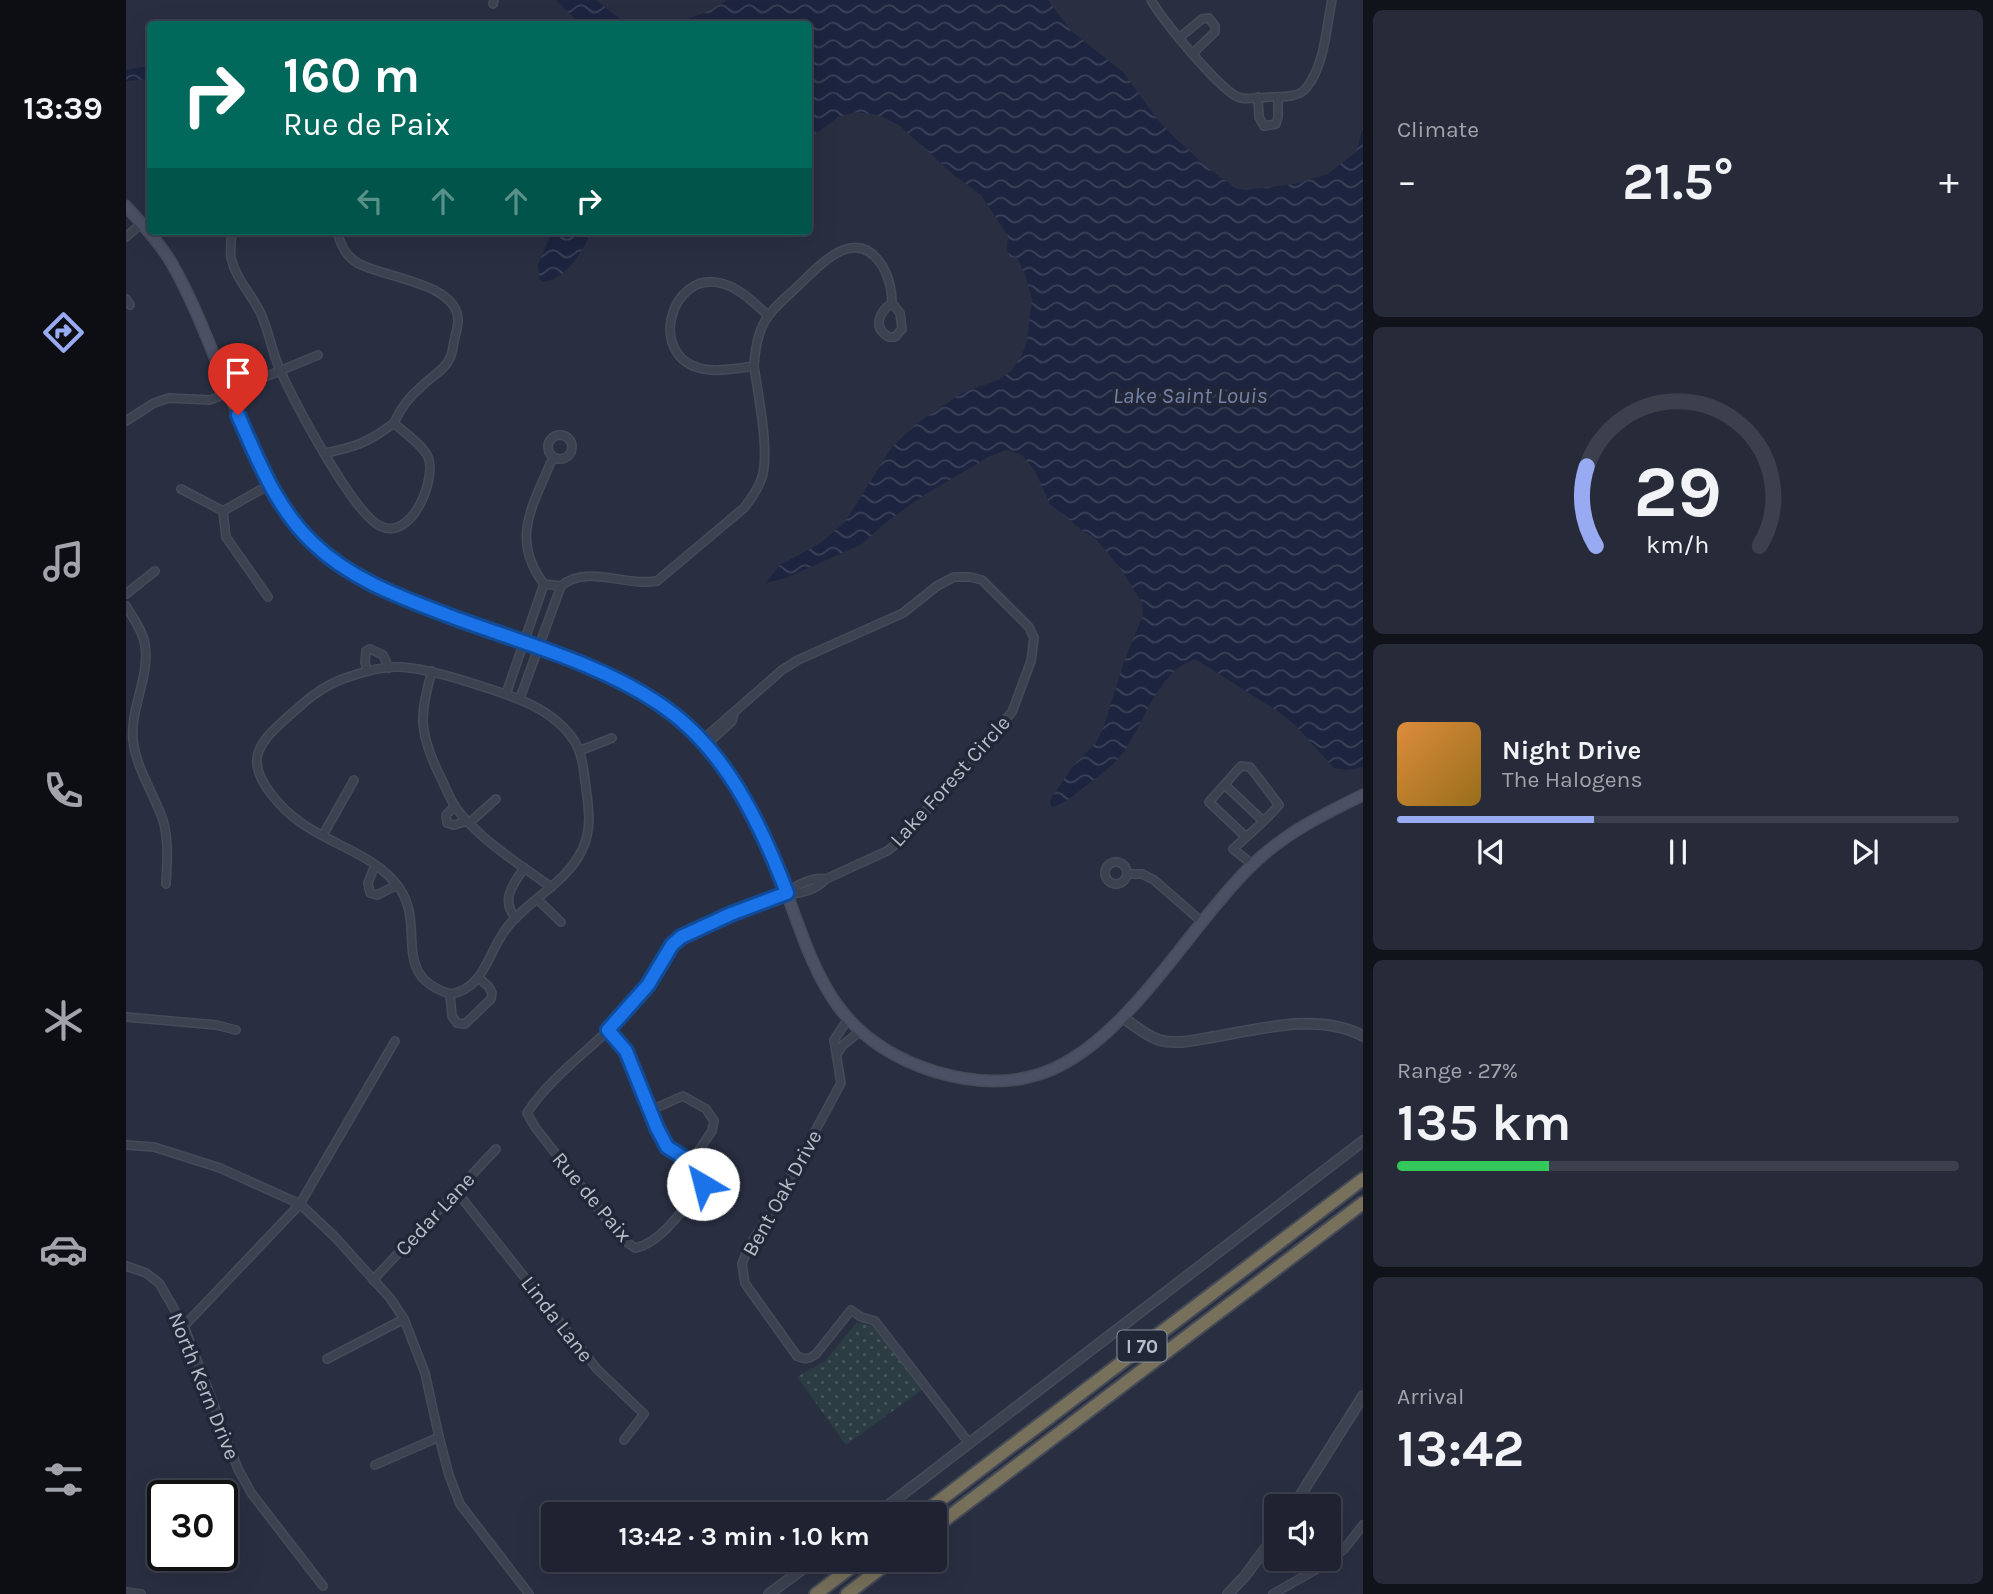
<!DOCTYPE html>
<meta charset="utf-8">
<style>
body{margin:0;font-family:Karla,sans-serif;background:#272b39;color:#f1f3f6;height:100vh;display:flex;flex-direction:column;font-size:26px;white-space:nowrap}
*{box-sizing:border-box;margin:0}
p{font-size:23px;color:#a1a4ab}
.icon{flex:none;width:38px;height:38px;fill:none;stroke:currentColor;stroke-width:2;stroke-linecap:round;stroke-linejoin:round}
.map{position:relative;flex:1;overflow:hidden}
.panel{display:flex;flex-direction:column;gap:10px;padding:10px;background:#11131b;width:630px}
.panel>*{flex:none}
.guide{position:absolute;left:21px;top:21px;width:665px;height:214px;border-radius:7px;box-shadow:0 7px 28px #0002,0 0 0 2px #3c404d;background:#00695c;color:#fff;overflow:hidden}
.buttons{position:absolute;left:1138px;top:1494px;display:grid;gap:14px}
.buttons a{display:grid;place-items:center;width:77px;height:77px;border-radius:7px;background:#1f2331;box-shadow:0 7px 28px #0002,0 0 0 2px #3c404d;font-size:35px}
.speed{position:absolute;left:21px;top:1480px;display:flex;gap:14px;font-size:35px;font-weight:700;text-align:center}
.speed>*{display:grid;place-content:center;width:91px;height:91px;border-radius:50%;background:#1f2331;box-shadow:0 7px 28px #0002,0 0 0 2px #3c404d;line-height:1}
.speed .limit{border:4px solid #111;border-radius:10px;background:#fff;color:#111}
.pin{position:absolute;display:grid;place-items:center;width:60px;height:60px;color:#fff;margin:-72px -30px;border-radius:50% 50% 50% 0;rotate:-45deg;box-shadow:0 0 7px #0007}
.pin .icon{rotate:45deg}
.me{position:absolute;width:77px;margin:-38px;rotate:323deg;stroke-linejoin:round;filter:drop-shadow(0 0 5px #0008)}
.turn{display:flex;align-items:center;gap:24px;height:147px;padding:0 21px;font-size:32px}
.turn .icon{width:91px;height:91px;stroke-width:2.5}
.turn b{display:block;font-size:49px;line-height:60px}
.lanes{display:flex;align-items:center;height:66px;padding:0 21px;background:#0003;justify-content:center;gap:35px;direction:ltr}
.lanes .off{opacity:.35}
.big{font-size:52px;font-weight:700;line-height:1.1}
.panel .widget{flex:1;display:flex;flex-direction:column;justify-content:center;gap:10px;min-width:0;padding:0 24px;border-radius:10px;background:#272b39}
.panel .dial{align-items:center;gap:0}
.dial svg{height:182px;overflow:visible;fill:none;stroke:#3c404d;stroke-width:7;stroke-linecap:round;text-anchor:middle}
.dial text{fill:#f1f3f6;stroke:none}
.song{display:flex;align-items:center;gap:21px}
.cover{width:84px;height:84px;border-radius:10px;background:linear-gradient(135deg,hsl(30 70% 55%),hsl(40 70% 35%))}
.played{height:7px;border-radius:4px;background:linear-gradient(90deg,#98abf2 35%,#3c404d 35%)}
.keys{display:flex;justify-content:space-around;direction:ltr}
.heat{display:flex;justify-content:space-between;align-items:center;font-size:38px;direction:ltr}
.charge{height:10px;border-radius:5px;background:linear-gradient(90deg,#34c759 27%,#3c404d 0)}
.trip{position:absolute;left:415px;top:1502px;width:406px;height:70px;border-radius:7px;background:#1f2331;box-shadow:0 7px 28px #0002,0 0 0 2px #3c404d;font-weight:700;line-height:70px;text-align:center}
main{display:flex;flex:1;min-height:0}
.tabs{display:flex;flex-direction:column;width:126px;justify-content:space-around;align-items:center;background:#0c0e14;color:#a1a4ab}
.tabs .icon{width:49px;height:49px}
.tabs .active{color:#98abf2}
.tabs b{font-size:32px;color:#f1f3f6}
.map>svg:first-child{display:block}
.park{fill:url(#park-dots)}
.water{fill:url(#water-waves)}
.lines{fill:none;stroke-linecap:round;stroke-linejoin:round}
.minor-casing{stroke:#464b5a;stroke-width:10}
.tertiary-casing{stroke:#464b5a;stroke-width:12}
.secondary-casing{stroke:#464b5a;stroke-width:13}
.motorway-casing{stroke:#444a58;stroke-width:16}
.minor{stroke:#3d4251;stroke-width:7}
.tertiary{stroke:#3d4251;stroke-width:9}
.secondary{stroke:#4b5064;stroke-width:10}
.motorway{stroke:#77705a;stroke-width:12}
.route-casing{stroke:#114b97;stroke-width:18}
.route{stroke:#1a73e8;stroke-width:12}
.labels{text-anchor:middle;stroke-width:7;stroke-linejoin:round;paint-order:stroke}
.shield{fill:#212737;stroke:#8c919f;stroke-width:2}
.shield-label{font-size:19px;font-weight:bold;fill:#babecb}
.street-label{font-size:21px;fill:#babecb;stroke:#212737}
.water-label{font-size:23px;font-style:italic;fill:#7682a7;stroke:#212737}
</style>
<main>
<nav class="tabs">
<b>13:39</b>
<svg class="icon active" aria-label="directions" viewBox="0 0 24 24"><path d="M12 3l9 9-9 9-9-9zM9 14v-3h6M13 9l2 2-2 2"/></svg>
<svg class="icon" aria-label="music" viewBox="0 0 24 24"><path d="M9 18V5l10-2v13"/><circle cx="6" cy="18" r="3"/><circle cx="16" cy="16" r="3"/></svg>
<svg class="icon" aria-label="phone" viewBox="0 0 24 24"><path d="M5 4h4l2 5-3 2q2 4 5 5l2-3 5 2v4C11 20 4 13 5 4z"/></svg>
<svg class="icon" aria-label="climate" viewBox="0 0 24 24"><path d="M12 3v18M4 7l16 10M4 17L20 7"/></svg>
<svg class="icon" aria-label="car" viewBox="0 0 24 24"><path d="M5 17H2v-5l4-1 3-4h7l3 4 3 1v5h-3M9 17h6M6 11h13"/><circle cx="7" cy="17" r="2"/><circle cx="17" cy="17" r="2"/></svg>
<svg class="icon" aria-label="filters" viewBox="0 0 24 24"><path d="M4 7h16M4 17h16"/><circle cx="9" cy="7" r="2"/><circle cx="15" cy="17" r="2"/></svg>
</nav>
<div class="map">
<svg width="1237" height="1594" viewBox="0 0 1237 1594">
<defs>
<pattern id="park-dots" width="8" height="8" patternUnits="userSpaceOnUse" patternTransform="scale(1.75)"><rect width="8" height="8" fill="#2b3c42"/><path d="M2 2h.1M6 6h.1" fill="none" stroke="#48565c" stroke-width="1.8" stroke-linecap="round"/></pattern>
<pattern id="water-waves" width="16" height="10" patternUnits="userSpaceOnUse" patternTransform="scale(1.75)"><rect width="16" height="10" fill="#1c243f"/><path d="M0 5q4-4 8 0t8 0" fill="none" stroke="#3b4259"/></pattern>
</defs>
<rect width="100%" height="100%" fill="#292f41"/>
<polygon class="park" points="731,1322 749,1327 797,1389 720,1445 671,1377 699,1361"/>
<g class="water">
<path d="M430 0C439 0 461 0 469 0 477 4 486 15 496 19 528 34 573 19 601 0H922L945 31 997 72 1032 120 1049 138 1083 169 1110 188 1119 190 1168 184 1202 174 1230 152 1237 127V767L1220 770 1208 768 1169 725 1153 712 1069 659C1031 672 1019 722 998 751 988 766 972 777 958 787 948 795 938 804 926 807L924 803 926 797 948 765 969 744 977 729 998 662 1017 615 1016 603 995 569 970 539 957 531 924 504 909 471 896 455 880 450 864 456 798 495 759 523 736 544 660 578 640 583 654 565 693 544 719 522 766 447 790 424 836 393 872 380 885 371 896 355 901 341 906 299 899 274 891 258 884 257 881 250 882 236 855 195 829 176 773 125 752 115 730 112 712 117 683 139 682 24H454Z"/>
<polygon points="24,66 24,79 0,81 0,70"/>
<path d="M426 231H467C455 251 443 278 417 282L413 279 412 265Z"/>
</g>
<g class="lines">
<g class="minor-casing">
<g id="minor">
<path d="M1025 0C1036 19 1096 94 1115 98 1124 100 1137 97 1147 97 1158 97 1174 97 1181 87 1199 64 1200 28 1206 0"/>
<polyline points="367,4 368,0"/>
<polyline points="1053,38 1076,19 1083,18 1089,26 1089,32 1067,53"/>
<polyline points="1132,97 1133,117 1138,126 1150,124 1152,117 1152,97"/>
<path d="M106 231C105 239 104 249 105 258 110 280 126 294 135 314 143 332 146 352 154 370 168 401 226 512 254 526 287 542 311 476 302 457 296 444 278 433 268 423 243 442 230 447 199 453"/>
<path d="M211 231C214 244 219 255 230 262 255 278 333 282 332 321 332 326 330 332 329 337 327 344 327 352 324 358 319 370 306 376 297 385 285 395 274 409 268 423"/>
<polyline points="0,237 16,223"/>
<polyline points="0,299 4,305"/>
<path d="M766 303 774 313 776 329 769 337H763C746 328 753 312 766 303Z"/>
<path d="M628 366C615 368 599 371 585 370 517 365 543 266 598 284 615 289 629 304 642 315"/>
<polyline points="0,421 28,403 43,398 84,400 192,355"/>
<circle cx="434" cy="447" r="12"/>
<path d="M427 457C408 504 383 538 418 584L435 586"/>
<polyline points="55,489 97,511"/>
<polyline points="97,511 100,537 142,597"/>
<polyline points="97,511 143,485"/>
<polyline points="0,594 29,571"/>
<path d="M0 606C7 618 17 631 19 645 24 677 4 708 7 740 10 768 28 794 37 820 43 841 41 863 40 884"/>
<polyline points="241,671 239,662 240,651 244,649 257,655 263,668"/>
<path d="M306 671C293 716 293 732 313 774 319 785 323 798 330 808 355 841 392 863 425 887"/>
<polyline points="380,694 418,584"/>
<path d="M394 698 435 586C461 564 501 587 531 581L618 508C625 499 631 491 635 480 645 456 632 395 628 366 629 349 632 329 643 315 651 304 664 294 674 284 696 263 731 224 757 267 763 278 766 290 766 303"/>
<path d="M575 741 656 670 672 660 777 613 811 586 828 577H844L856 580 903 627 908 638 905 661 886 712 775 840 761 851 700 879C691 889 674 895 661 893"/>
<polyline points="579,746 606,721 608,713"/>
<polyline points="453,751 486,738"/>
<polyline points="1099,785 1137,821"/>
<polyline points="329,806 320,815 321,823 328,825 341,821"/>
<polyline points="343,823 370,799"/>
<polyline points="197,835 228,780"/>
<path d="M1120 837 1083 802 1115 766 1124 767 1153 805C1139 821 1123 835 1107 849L1126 864"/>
<circle cx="990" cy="873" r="11"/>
<polyline points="249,865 242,883 244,893 251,895 271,885"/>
<polyline points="1002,874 1016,874 1028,880 1075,921"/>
<polyline points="411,899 435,922"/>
<path d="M390 918C374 901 387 884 398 868"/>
<path d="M324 994C358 990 362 952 380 929 401 900 440 884 456 850 466 830 463 809 460 788 458 773 457 756 449 742 425 704 376 693 336 680 316 674 295 668 274 667 257 666 238 672 222 677 194 686 175 705 154 724 144 733 132 745 131 759 129 781 157 810 174 822 205 845 251 855 274 889 300 928 264 975 324 994L326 1016 331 1023 339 1024 365 999 366 993 363 987 353 978"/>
<polyline points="0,1017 90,1025 110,1030"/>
<path d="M722 1019 708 1040 715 1083 651 1202 621 1250 616 1264 619 1283 623 1289 671 1356C679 1360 683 1359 690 1354L725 1310 735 1317 749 1321 843 1443"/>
<path d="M482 1030 500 1051 531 1128 542 1147 565 1162 574 1171 577 1184C560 1205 536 1243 509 1248L495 1238 409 1127 401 1113C428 1072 472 1045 504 1008 522 985 534 956 555 937L661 893C670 885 688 876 700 879"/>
<polyline points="711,1054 717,1045 733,1032"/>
<polyline points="525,1110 557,1096 580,1109 588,1121 586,1131 565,1162"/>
<polyline points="0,1145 28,1147 94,1168 174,1204 209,1237 264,1298 278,1319 299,1373 313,1437 323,1475 334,1504 403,1594"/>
<polyline points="331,1192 471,1369 518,1414 498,1440"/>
<polyline points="0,1266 20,1273 33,1283 58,1326 112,1469 126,1494 197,1586"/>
<polyline points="247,1280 370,1149"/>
<polyline points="58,1326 174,1204 269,1041"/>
<polyline points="201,1359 278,1319"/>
<polyline points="249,1465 313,1437"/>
<polyline points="0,1592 15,1594"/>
<polyline points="1147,1594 1203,1562 1219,1548 1237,1525"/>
</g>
</g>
<g class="tertiary-casing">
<g id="tertiary">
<path d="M996 1017C1008 1025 1020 1036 1033 1040 1051 1045 1069 1040 1087 1037 1134 1029 1194 1012 1237 1036"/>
<polyline points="1167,1507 1237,1396"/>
<polyline points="751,1514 1237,1141"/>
<polyline points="643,1594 690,1559"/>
<polyline points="1102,1594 1119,1576 1150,1534"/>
</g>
</g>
<g class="secondary-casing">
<path id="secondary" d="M0 206C16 224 33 242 45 262 76 316 95 378 121 435 138 473 155 512 186 542 220 576 266 595 311 611 339 622 367 633 395 643 464 667 531 690 580 747 610 782 632 819 649 862 687 958 697 1037 810 1072 841 1081 875 1085 907 1076 994 1054 1061 928 1124 867 1157 834 1196 815 1237 795"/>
</g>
<g class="motorway-casing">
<g id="motorway">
<polyline points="796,1514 1237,1179"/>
<polyline points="808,1528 1237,1203"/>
<polyline points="690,1594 736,1559"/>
<polyline points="721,1594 767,1559"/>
</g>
</g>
<use href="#minor" class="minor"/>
<use href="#tertiary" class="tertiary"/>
<use href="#secondary" class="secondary"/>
<use href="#motorway" class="motorway"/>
</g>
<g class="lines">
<g class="route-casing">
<path id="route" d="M112 415C132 460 150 508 187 543 224 579 274 597 321 615 390 641 471 662 532 703 598 746 634 822 661 893L605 914 555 937 546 945 522 985 482 1030 500 1051 531 1128 541 1147 565 1162 574 1171 577 1184"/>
</g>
<use href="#route" class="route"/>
</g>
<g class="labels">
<rect class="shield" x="991.5" y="1330.5" width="49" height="31" rx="5"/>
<g class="shield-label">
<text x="1016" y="1353">I 70</text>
</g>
<g class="street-label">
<text transform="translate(824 781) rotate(-48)" y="7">Lake Forest Circle</text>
<text transform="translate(656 1193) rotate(-61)" y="7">Bent Oak Drive</text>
<text transform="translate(466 1197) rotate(50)" y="7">Rue de Paix</text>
<text transform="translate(309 1214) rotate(-47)" y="7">Cedar Lane</text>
<text transform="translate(431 1319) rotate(52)" y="7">Linda Lane</text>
<text transform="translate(78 1386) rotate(68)" y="7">North Kern Drive</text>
</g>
<g class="water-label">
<text x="1064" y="403">Lake Saint Louis</text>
</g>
</g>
</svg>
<div class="buttons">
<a><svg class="icon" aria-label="sound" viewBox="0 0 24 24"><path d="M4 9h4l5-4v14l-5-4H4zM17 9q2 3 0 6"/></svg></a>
</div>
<div class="speed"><div class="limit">30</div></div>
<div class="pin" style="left:112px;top:415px;background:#d93025"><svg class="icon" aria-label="arrive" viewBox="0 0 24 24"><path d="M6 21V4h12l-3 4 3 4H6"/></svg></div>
<svg class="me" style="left:577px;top:1184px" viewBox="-20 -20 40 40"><circle r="19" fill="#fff"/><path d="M0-13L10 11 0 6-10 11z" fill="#1a73e8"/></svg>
<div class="trip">13:42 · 3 min · 1.0 km</div>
<div class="guide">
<div class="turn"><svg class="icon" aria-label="right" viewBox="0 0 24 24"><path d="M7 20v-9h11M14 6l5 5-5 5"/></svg><div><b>160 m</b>Rue de Paix</div></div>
<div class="lanes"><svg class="icon off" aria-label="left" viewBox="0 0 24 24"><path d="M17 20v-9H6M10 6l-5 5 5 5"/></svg><svg class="icon off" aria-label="ahead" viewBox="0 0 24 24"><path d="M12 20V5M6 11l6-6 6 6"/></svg><svg class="icon off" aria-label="ahead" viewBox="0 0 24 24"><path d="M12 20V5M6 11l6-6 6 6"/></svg><svg class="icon" aria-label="right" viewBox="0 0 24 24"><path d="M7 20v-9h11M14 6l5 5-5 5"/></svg></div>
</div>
</div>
<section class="panel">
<div class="widget"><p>Climate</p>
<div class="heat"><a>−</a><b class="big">21.5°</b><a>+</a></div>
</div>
<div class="widget dial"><svg viewBox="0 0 100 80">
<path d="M14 69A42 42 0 1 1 86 69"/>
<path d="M14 69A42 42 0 0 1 10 34" stroke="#98abf2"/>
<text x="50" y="56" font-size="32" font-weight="700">29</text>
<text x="50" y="72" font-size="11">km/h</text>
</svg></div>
<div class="widget">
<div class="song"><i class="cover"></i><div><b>Night Drive</b><p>The Halogens</p></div></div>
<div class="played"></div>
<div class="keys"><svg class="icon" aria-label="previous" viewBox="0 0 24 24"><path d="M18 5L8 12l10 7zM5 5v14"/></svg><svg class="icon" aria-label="pause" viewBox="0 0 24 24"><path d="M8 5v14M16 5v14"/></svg><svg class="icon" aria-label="next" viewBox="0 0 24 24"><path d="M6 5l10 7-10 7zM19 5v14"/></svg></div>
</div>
<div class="widget"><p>Range · 27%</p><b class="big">135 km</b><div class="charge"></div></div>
<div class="widget"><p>Arrival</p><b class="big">13:42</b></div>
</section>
</main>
